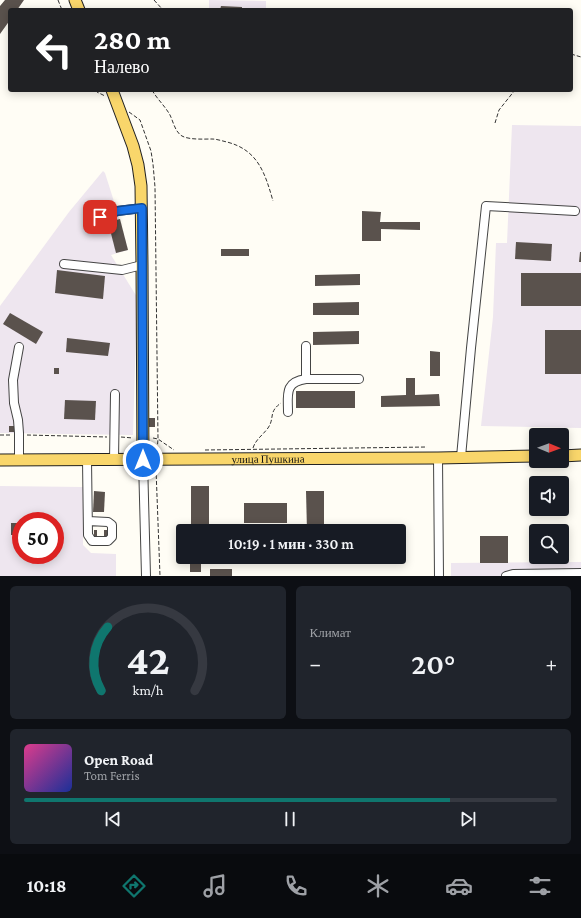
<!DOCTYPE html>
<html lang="ru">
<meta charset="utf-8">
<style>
body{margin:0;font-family:"Crimson Pro",serif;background:#20242c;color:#f1f3f6;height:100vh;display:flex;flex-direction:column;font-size:15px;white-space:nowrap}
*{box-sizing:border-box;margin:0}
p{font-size:13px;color:#9ea1a6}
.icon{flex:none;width:22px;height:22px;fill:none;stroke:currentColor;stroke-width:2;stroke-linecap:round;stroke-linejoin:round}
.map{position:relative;height:576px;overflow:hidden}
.sheet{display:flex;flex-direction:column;gap:10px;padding:10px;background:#0d0f14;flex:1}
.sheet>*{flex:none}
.banner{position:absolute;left:8px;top:8px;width:565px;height:84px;border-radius:4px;box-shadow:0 2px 10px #0003;background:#202124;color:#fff;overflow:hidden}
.needle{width:26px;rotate:91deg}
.buttons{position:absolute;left:529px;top:428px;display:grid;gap:8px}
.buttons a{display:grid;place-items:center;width:40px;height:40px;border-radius:4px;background:#171b24;box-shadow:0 2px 10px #0003;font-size:20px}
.speed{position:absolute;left:12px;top:512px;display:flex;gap:8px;font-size:20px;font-weight:700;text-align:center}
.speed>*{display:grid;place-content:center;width:52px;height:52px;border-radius:50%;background:#171b24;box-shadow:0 2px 10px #0003;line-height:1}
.speed .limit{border:6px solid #d22;background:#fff;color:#111}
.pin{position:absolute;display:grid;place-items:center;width:34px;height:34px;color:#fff;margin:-17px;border-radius:8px;box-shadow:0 2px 6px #0006}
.me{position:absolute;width:44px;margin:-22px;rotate:0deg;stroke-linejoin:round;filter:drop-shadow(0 0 3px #0008)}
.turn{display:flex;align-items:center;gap:14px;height:84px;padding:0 20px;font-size:18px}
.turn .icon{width:52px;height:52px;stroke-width:2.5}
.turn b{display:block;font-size:28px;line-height:34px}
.big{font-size:30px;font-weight:600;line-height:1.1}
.sheet .widget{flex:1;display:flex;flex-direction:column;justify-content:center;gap:6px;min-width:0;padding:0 14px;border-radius:6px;background:#20242c}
.sheet .dial{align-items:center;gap:0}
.dial svg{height:104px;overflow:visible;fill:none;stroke:#363941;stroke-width:7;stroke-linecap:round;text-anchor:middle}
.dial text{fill:#f1f3f6;stroke:none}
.song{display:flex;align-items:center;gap:12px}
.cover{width:48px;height:48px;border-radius:6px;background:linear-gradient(135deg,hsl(330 70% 55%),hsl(230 70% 35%))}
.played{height:4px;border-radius:2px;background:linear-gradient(90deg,#0f766e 80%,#363941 80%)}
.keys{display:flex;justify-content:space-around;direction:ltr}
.heat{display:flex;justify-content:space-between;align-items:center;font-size:22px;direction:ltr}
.sheet .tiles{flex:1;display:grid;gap:10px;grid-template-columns:1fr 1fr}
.widget:last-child{grid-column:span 2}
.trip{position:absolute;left:176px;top:524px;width:230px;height:40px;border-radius:4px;background:#171b24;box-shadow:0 2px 10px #0003;font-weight:600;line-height:40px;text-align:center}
.tab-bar{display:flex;height:64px;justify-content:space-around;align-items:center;background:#090b0e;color:#9ea1a6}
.tab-bar .icon{width:28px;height:28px}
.tab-bar .on{color:#0f766e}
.tab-bar b{font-size:18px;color:#f1f3f6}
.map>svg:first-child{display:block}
.industrial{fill:#eee6ef;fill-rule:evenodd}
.pitch{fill:#e6f2cf}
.building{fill:#5a524d}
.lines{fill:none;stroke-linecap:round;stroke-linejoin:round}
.minor-casing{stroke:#444;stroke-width:10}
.major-casing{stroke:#222;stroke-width:13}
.path{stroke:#333;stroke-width:1;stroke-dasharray:4 2;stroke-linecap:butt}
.minor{stroke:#fff;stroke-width:8}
.major{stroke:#f9d66b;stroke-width:11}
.route-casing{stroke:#114b97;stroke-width:10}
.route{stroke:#1a73e8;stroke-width:7}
.labels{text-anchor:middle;stroke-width:4;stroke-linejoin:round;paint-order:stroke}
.street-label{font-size:11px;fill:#111;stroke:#fff}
</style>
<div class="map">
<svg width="581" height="576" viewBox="0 0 581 576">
<rect width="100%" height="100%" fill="#fffdf5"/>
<g class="industrial">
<polygon points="209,0 266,1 266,10 209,10"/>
<polygon points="512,125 581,126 581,428 481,426 493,317 496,243 507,243"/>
<polygon points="103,171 105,173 117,211 128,250 111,255 137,297 133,435 0,433 0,306 69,212"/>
<path d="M0 486 83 487V545L91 553 116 554V576H0ZM21 521H55V555H21Z"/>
<polygon points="581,562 581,576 451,576 451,563"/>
</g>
<polygon class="pitch" points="246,557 291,557 290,562 288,563 250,563 247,562"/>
<g class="building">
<polygon points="5,0 24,0 17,10 10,10 10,20 0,34 0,6"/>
<polygon points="221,6 242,7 242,10 220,10"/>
<polygon points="362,211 381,212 380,222 420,222 420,230 381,229 381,241 362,241"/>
<polygon points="120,219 128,250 116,253 108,222"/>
<polygon points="516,242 552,244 551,261 515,259"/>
<rect x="221" y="249" width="28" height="7"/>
<polygon points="580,252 581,252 581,262 579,262"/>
<polygon points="57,270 105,276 103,299 55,293"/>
<rect x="521" y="273" width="60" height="33"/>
<polygon points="360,274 360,285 315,286 315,275"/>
<polygon points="359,302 359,315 313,315 313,303"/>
<polygon points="10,313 43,332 36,344 3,324"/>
<rect x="545" y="330" width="36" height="44"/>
<polygon points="359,331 359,344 313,345 313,332"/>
<polygon points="67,338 110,343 108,356 66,352"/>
<polygon points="430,351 440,352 440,376 430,376"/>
<rect x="54" y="368" width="5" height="6"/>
<polygon points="406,378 415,378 415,395 439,394 440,406 381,407 381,396 406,395"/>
<rect x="296" y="391" width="59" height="17"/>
<polygon points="65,400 96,401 95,420 64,419"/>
<polygon points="149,418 155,418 155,427 148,427"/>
<rect x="9" y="426" width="6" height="6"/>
<rect x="191" y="486" width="18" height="45"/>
<polygon points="94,491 105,492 104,512 93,512"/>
<polygon points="306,491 324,491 324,531 307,531"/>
<rect x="244" y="503" width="43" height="20"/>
<rect x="11" y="523" width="10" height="12"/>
<rect x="94" y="530" width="3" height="6"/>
<rect x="104" y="530" width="3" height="7"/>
<rect x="480" y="536" width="28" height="27"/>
<rect x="190" y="557" width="11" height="15"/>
<rect x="210" y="569" width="22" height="7"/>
</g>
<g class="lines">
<g class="minor-casing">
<g id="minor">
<polyline points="100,217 117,211 142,208"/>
<polyline points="64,264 122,270 142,265"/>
<polyline points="306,346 306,379 359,379"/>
<path d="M288 412C288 395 284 382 306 379"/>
<polyline points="461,457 471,348 486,206 575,211"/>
<polyline points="438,458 439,576"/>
<polyline points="19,460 19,433 18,420 14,403 13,380 19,347"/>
<polyline points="87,460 88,535 92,541 108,541 112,537 112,525 108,522 88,521"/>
<polyline points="114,460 115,394"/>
<polyline points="143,460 146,576"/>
<polyline points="506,576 513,574 581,573"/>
</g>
</g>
<g class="major-casing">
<g id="major">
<polyline points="75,0 79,10"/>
<polyline points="112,90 133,146 138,165 141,186 142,265 143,460"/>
<polyline points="562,456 581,455"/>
<path id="s1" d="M0 460 438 458 536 456"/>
</g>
</g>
<g class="path">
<polyline points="58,0 62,10"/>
<polyline points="154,0 163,10"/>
<polyline points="571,54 581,57"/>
<polyline points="96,90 97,92 105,96"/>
<path d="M152 90C157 99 165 106 170 115 173 121 175 132 182 136 189 140 204 139 212 139 217 139 222 141 227 142 258 150 265 173 273 201"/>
<polyline points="129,112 140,120 151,151 153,164 155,187 158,439 157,451"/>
<polyline points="495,123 499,110 515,90"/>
<polyline points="0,435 11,435"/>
<polyline points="27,435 107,437"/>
<polyline points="121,437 133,438"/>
<polyline points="153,438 158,439 174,450"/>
<path d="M253 448C256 439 262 436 268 428 275 418 268 412 281 403"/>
<polyline points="205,450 427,447"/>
<polyline points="156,469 160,576"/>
</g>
<use href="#minor" class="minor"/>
<use href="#major" class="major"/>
</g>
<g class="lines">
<g class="route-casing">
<polyline id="route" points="100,217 118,211 142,208 143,460"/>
</g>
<use href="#route" class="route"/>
</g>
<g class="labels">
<g class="street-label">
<text dy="4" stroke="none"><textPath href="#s1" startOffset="268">улица Пушкина</textPath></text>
</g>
</g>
</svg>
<div class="buttons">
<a><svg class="needle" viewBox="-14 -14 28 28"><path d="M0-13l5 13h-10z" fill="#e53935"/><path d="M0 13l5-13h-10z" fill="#9ea1a6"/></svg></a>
<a><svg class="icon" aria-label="sound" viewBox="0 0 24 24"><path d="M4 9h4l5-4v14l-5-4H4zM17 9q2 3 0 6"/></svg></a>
<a><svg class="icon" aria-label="search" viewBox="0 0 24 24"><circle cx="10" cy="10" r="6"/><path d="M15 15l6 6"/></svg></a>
</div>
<div class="speed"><div class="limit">50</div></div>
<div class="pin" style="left:100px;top:217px;background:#d93025"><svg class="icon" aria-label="arrive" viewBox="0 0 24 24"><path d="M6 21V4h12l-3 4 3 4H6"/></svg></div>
<svg class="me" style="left:143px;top:460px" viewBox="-20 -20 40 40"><circle r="17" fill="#1a73e8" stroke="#fff" stroke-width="3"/><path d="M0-11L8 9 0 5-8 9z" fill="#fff"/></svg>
<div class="trip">10:19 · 1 мин · 330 m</div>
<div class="banner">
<div class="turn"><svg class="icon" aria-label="left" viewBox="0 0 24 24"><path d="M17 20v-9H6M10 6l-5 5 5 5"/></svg><div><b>280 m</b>Налево</div></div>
</div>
</div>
<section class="sheet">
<div class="tiles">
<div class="widget dial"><svg viewBox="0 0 100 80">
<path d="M14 69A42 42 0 1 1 86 69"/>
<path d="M14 69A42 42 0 0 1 19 20" stroke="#0f766e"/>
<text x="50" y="56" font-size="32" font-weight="700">42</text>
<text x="50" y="72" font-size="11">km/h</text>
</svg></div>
<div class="widget"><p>Климат</p>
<div class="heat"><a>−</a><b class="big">20°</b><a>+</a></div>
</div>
<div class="widget">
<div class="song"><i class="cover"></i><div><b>Open Road</b><p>Tom Ferris</p></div></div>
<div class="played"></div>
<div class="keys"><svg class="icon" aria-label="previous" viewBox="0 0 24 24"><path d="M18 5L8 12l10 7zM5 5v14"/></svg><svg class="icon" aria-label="pause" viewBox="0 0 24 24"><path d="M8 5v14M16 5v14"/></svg><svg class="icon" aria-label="next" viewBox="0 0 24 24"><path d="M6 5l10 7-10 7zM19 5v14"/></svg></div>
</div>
</div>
</section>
<nav class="tab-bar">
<b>10:18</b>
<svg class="icon on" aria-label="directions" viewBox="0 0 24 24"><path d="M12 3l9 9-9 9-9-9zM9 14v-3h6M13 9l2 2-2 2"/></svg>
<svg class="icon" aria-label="music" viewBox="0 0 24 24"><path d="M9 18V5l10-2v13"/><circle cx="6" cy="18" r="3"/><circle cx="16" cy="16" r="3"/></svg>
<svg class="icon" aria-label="phone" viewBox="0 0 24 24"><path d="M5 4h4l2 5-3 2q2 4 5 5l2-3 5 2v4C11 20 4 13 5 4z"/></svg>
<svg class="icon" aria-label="climate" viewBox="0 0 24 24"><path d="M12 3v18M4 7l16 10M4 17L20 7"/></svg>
<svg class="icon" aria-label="car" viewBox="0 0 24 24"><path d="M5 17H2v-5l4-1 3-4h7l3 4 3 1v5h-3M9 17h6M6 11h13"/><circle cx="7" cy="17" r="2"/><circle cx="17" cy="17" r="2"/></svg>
<svg class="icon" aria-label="filters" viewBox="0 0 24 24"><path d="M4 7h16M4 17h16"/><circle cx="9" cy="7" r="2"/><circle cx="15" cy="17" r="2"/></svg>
</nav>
